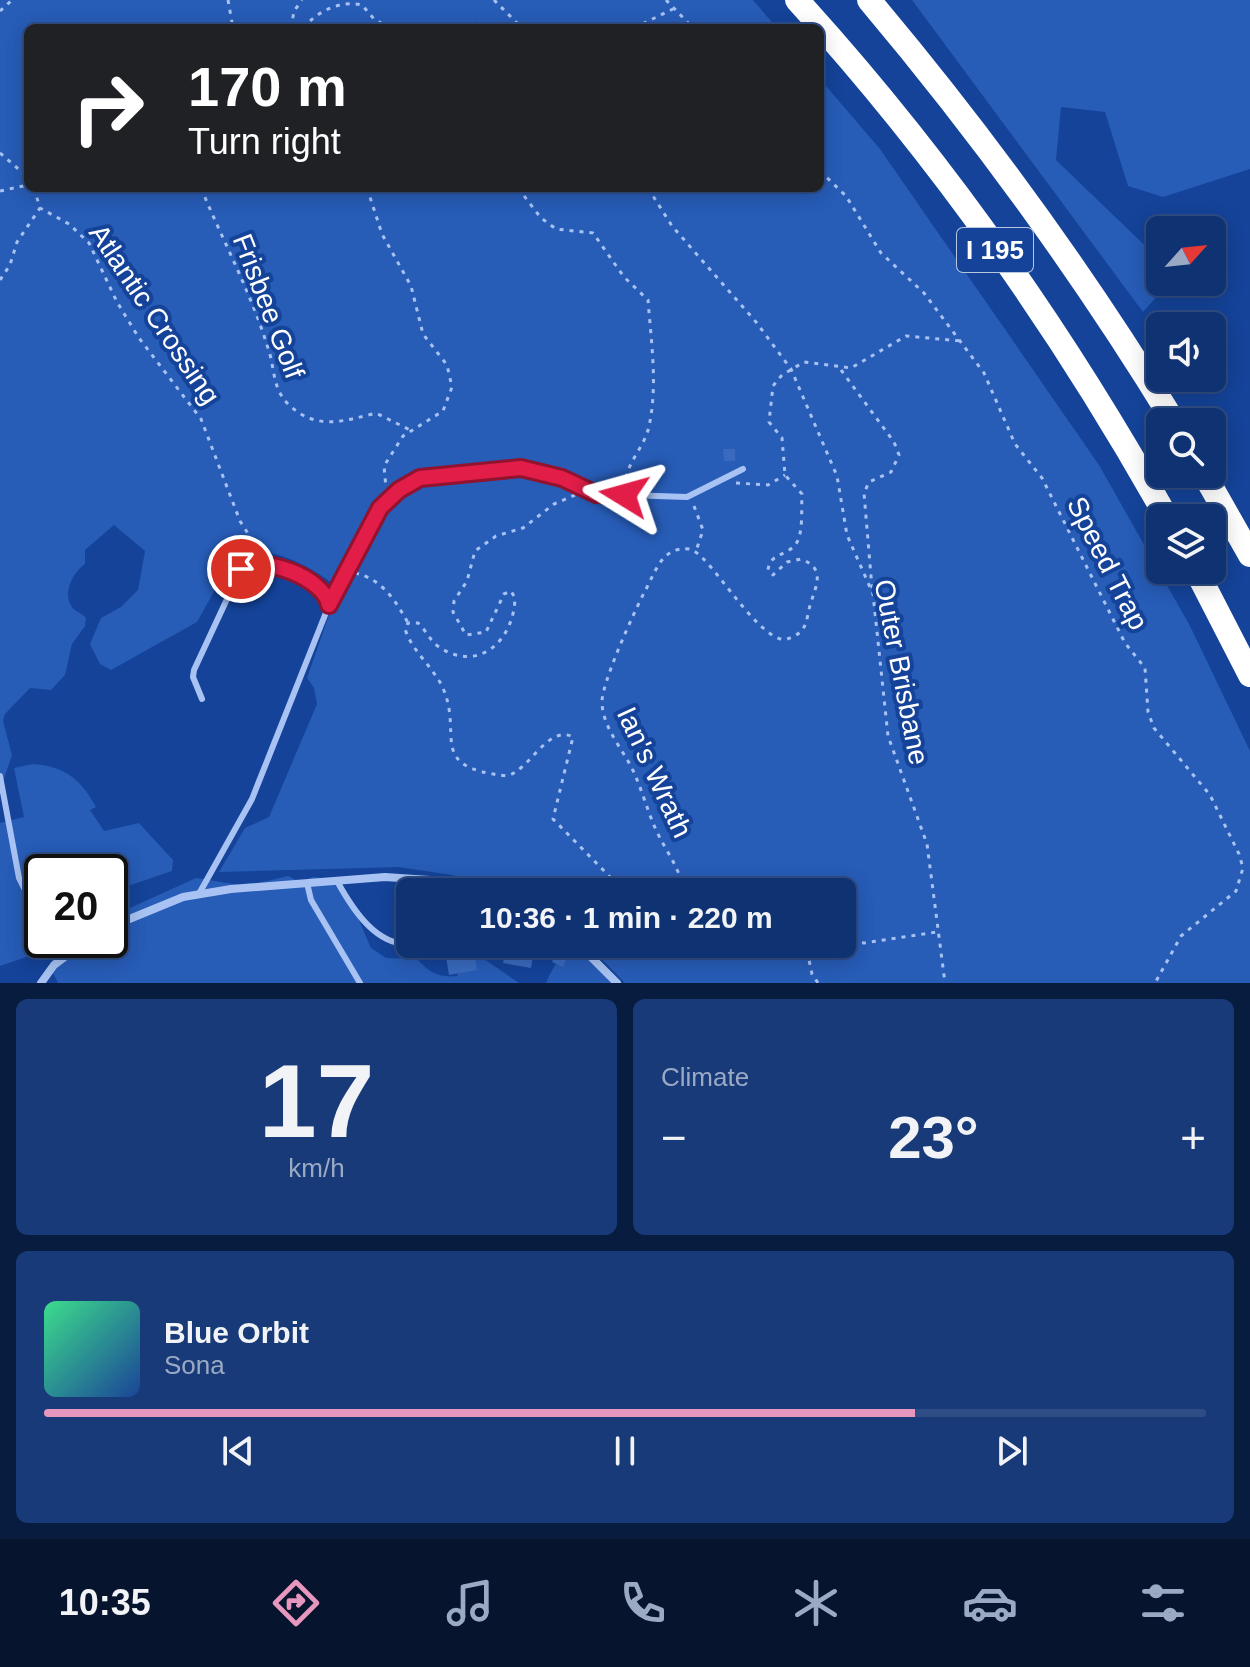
<!DOCTYPE html>
<meta charset="utf-8">
<style>
body{margin:0;font-family:Helvetica,sans-serif;background:#183a78;color:#f1f3f6;height:100vh;display:flex;flex-direction:column;font-size:30px;white-space:nowrap}
*{box-sizing:border-box;margin:0}
p{font-size:26px;color:#9baac4}
.icon{flex:none;width:44px;height:44px;fill:none;stroke:currentColor;stroke-width:2;stroke-linecap:round;stroke-linejoin:round}
.map{position:relative;height:983px;overflow:hidden}
.panel{display:flex;flex-direction:column;gap:16px;padding:16px;background:#081c3f;flex:1}
.panel>*{flex:none}
.hud{position:absolute;left:24px;top:24px;width:800px;height:168px;border-radius:12px;box-shadow:0 4px 20px #0003,0 0 0 2px #2f4d85;background:#202124;color:#fff;overflow:hidden}
.needle{width:52px;rotate:63deg}
.tools{position:absolute;left:1146px;top:216px;display:grid;gap:16px}
.tools a{display:grid;place-items:center;width:80px;height:80px;border-radius:12px;background:#0f3273;box-shadow:0 4px 20px #0003,0 0 0 2px #2f4d85;font-size:40px}
.speed{position:absolute;left:24px;top:854px;display:flex;gap:16px;font-size:40px;font-weight:700;text-align:center}
.speed>*{display:grid;place-content:center;width:104px;height:104px;border-radius:50%;background:#0f3273;box-shadow:0 4px 20px #0003,0 0 0 2px #2f4d85;line-height:1}
.speed .limit{border:4px solid #111;border-radius:12px;background:#fff;color:#111}
.pin{position:absolute;display:grid;place-items:center;width:68px;height:68px;color:#fff;margin:-34px;border:4px solid #fff;border-radius:50%;box-shadow:0 2px 8px #0007}
.me{position:absolute;width:88px;margin:-44px;rotate:278deg;stroke-linejoin:round;filter:drop-shadow(0 0 6px #0008)}
.turn{display:flex;align-items:center;gap:28px;height:168px;padding:0 32px;font-size:36px}
.turn .icon{width:104px;height:104px;stroke-width:2.5}
.turn b{display:block;font-size:56px;line-height:68px}
.big{font-size:60px;font-weight:800;line-height:1.1}
.panel .card{flex:1;display:flex;flex-direction:column;justify-content:center;gap:12px;min-width:0;padding:0 28px;border-radius:12px;background:#183a78}
.panel .dial{align-items:center;gap:0}
.dial b{font-size:104px;line-height:1}
.song{display:flex;align-items:center;gap:24px}
.cover{width:96px;height:96px;border-radius:12px;background:linear-gradient(135deg,hsl(150 70% 55%),hsl(220 70% 35%))}
.played{height:8px;border-radius:4px;background:linear-gradient(90deg,#e797bd 75%,#2f4d85 75%)}
.keys{display:flex;justify-content:space-around;direction:ltr}
.heat{display:flex;justify-content:space-between;align-items:center;font-size:44px;direction:ltr}
.panel .tiles{flex:1;display:grid;gap:16px;grid-template-columns:1fr 1fr}
.card:last-child{grid-column:span 2}
.trip{position:absolute;left:396px;top:878px;width:460px;height:80px;border-radius:12px;background:#0f3273;box-shadow:0 4px 20px #0003,0 0 0 2px #2f4d85;font-weight:800;line-height:80px;text-align:center}
.tabs{display:flex;height:128px;justify-content:space-around;align-items:center;background:#06142e;color:#9baac4}
.tabs .icon{width:56px;height:56px}
.tabs .selected{color:#e797bd}
.tabs b{font-size:36px;color:#f1f3f6}
.map>svg:first-child{display:block}
.green{fill:#275cb7}
.building{fill:#396abf}
.lines{fill:none;stroke-linecap:round;stroke-linejoin:round}
.path{stroke:#a8c3f3;stroke-width:3;stroke-dasharray:4 6;stroke-linecap:butt}
.lane{stroke:#a8c3f3;stroke-width:6}
.street{stroke:#a8c3f3;stroke-width:8}
.highway{stroke:#fff;stroke-width:24}
.route-casing{stroke:#92132f;stroke-width:20}
.route{stroke:#e11d48;stroke-width:14}
.labels{text-anchor:middle;stroke-width:8;stroke-linejoin:round;paint-order:stroke}
.shield{fill:#144399;stroke:#b8c7e0;stroke-width:2}
.shield-label{font-size:26px;font-weight:bold;fill:#fff}
.street-label{font-size:28px;fill:#fff;stroke:#144399}
</style>
<div class="map">
<svg width="1250" height="983" viewBox="0 0 1250 983">
<rect width="100%" height="100%" fill="#144399"/>
<g class="green">
<path d="M0 0H753L777 28H28V188H820V79L880 149 1099 465 1190 626 1250 751V983H625L587 944H842V892H510L452 875 398 867 219 872 245 828 269 817 317 704 314 688 307 678 336 595 332 583C306 564 261 538 231 561L197 622 111 670 100 664 90 644 101 618 121 607 138 590 145 551 114 525 85 550V564C72 573 60 597 75 610 79 613 83 614 86 618L85 626 72 644 65 675 51 690 30 688 5 714 3 721 12 755 0 790Z"/>
<polygon points="912,0 1250,0 1250,169 1163,197 1128,186 1105,112 1061,107 1056,160 1160,260 1160,282 1170,282 1143,312"/>
<path d="M33 764C64 766 81 779 96 807L90 810 104 831 139 823 173 860 172 871 110 892V872H42V940H46L35 954 0 966V823L24 817 14 768Z"/>
<path d="M288 876 300 882 313 877 334 879 351 902 371 948 386 958 417 959C429 972 438 978 457 976L462 964 481 957 519 983H58L53 973C68 936 73 940 110 940V917L196 878 246 886Z"/>
<path d="M566 944 596 958 615 983H546C552 967 562 958 566 944Z"/>
</g>
<g class="building">
<polygon points="723,449 735,449 735,461 724,461"/>
<polygon points="444,944 473,944 477,970 449,975"/>
<polygon points="507,944 535,944 531,968 503,963"/>
<polygon points="557,950 568,955 563,967 552,962"/>
</g>
<g class="lines">
<g class="path">
<polyline points="228,0 233,28"/>
<polyline points="494,0 522,28"/>
<polyline points="666,0 693,28"/>
<polyline points="0,11 12,0"/>
<polyline points="291,28 294,11 302,0"/>
<path d="M303 28C318 11 340 0 362 5L374 19 390 28"/>
<polyline points="439,28 478,23 508,28"/>
<polyline points="634,28 673,9"/>
<polyline points="0,153 23,173 28,169"/>
<polyline points="820,171 846,196 881,253 924,293 984,373 1015,444 1042,478 1125,643 1145,668 1148,712 1154,728 1210,795 1239,854 1243,868 1236,891 1181,936 1155,983"/>
<polyline points="23,173 28,179"/>
<polyline points="34,188 40,208 69,224 89,243 117,302 139,338 201,419 240,521 261,554"/>
<path d="M201 188C223 241 251 293 268 348 275 368 272 389 289 405 317 431 344 421 376 413L410 430"/>
<polyline points="367,188 382,234 411,286 423,334 447,365 452,387 443,411 403,436 384,466 386,488"/>
<path d="M518 188 541 218 556 229 593 233 624 277 648 300C651 340 658 386 649 426 645 447 627 461 625 484"/>
<polyline points="648,188 672,226 756,322 791,369 837,476 847,535 873,594 888,736 927,844 945,983"/>
<polyline points="0,191 28,185"/>
<polyline points="0,280 10,265 17,242 40,208"/>
<polyline points="841,370 894,442 899,455 891,472 869,482 864,493 872,588"/>
<polyline points="736,483 768,485 785,475"/>
<path d="M575 495 554 504 523 528 496 536 475 551 467 581 454 601 453 612 466 635 486 632 504 594 511 591 515 598C514 639 480 674 439 647 430 641 426 630 418 623H408L405 629C412 651 432 666 442 686 465 735 424 767 507 776 530 770 548 724 573 737L553 819 616 883 635 892"/>
<polyline points="694,506 703,530 696,551"/>
<path d="M355 573C382 579 396 601 408 623"/>
<path d="M684 892C680 868 667 853 657 832 648 813 643 793 635 775 625 751 604 731 602 704 600 686 635 610 645 591 656 571 662 546 689 549 709 552 752 634 784 640 809 633 805 622 811 602 817 584 825 568 801 559L787 562 773 575 768 570C770 553 786 556 795 545 804 535 801 507 802 494L785 475 782 438 769 422 773 386 782 375 804 362 851 368 906 336 961 341"/>
<polyline points="842,941 864,943 937,932"/>
<path d="M734 944C756 964 781 940 806 946L812 974 818 983"/>
</g>
<g class="lane">
<polyline points="329,605 380,508 399,490 420,478 521,468 562,478 596,494 687,497 743,469"/>
<polyline points="0,776 19,878 42,924"/>
<path d="M337 881C353 910 377 948 414 944"/>
<polyline points="307,883 311,900 360,983"/>
<path d="M200 892 252 799 329 605C323 578 264 555 241 569L194 670 193 677 202 699"/>
<polyline points="52,940 63,957"/>
</g>
<g class="street">
<polyline points="110,927 183,897 231,889 385,877 445,881 493,892"/>
<polyline points="578,944 617,983"/>
<polyline points="41,983 54,965 87,940"/>
</g>
<g class="highway">
<path d="M797 0C939 156 1064 334 1167 518"/>
<path d="M869 0C981 133 1083 273 1174 422"/>
<polyline points="1204,474 1250,555"/>
<polyline points="1196,570 1250,675"/>
</g>
</g>
<g class="lines">
<g class="route-casing">
<path id="route" d="M241 569C264 555 324 578 329 605L380 508 399 490 420 478 521 468 562 478 596 494 624 495"/>
</g>
<use href="#route" class="route"/>
</g>
<g class="labels">
<rect class="shield" x="957" y="228" width="76" height="44" rx="6"/>
<g class="shield-label">
<text x="995" y="259">I 195</text>
</g>
<g class="street-label">
<text transform="translate(269 306) rotate(69)" y="10">Frisbee Golf</text>
<text transform="translate(155 314) rotate(56)" y="10">Atlantic Crossing</text>
<text transform="translate(1108 563) rotate(63)" y="10">Speed Trap</text>
<text transform="translate(902 672) rotate(79)" y="10">Outer Brisbane</text>
<text transform="translate(655 772) rotate(65)" y="10">Ian's Wrath</text>
</g>
</g>
</svg>
<div class="tools">
<a><svg class="needle" viewBox="-14 -14 28 28"><path d="M0-13l5 13h-10z" fill="#e53935"/><path d="M0 13l5-13h-10z" fill="#9baac4"/></svg></a>
<a><svg class="icon" aria-label="sound" viewBox="0 0 24 24"><path d="M4 9h4l5-4v14l-5-4H4zM17 9q2 3 0 6"/></svg></a>
<a><svg class="icon" aria-label="search" viewBox="0 0 24 24"><circle cx="10" cy="10" r="6"/><path d="M15 15l6 6"/></svg></a>
<a><svg class="icon" aria-label="layers" viewBox="0 0 24 24"><path d="M12 4l9 5-9 5-9-5zM3 14l9 5 9-5"/></svg></a>
</div>
<div class="speed"><div class="limit">20</div></div>
<div class="pin" style="left:241px;top:569px;background:#d93025"><svg class="icon" aria-label="arrive" viewBox="0 0 24 24"><path d="M6 21V4h12l-3 4 3 4H6"/></svg></div>
<svg class="me" style="left:624px;top:495px" viewBox="-20 -20 40 40"><path d="M0-17L14 15 0 8-14 15z" fill="#e11d48" stroke="#fff" stroke-width="4"/></svg>
<div class="trip">10:36 · 1 min · 220 m</div>
<div class="hud">
<div class="turn"><svg class="icon" aria-label="right" viewBox="0 0 24 24"><path d="M7 20v-9h11M14 6l5 5-5 5"/></svg><div><b>170 m</b>Turn right</div></div>
</div>
</div>
<section class="panel">
<div class="tiles">
<div class="card dial"><b>17</b><p>km/h</p></div>
<div class="card"><p>Climate</p>
<div class="heat"><a>−</a><b class="big">23°</b><a>+</a></div>
</div>
<div class="card">
<div class="song"><i class="cover"></i><div><b>Blue Orbit</b><p>Sona</p></div></div>
<div class="played"></div>
<div class="keys"><svg class="icon" aria-label="previous" viewBox="0 0 24 24"><path d="M18 5L8 12l10 7zM5 5v14"/></svg><svg class="icon" aria-label="pause" viewBox="0 0 24 24"><path d="M8 5v14M16 5v14"/></svg><svg class="icon" aria-label="next" viewBox="0 0 24 24"><path d="M6 5l10 7-10 7zM19 5v14"/></svg></div>
</div>
</div>
</section>
<nav class="tabs">
<b>10:35</b>
<svg class="icon selected" aria-label="directions" viewBox="0 0 24 24"><path d="M12 3l9 9-9 9-9-9zM9 14v-3h6M13 9l2 2-2 2"/></svg>
<svg class="icon" aria-label="music" viewBox="0 0 24 24"><path d="M9 18V5l10-2v13"/><circle cx="6" cy="18" r="3"/><circle cx="16" cy="16" r="3"/></svg>
<svg class="icon" aria-label="phone" viewBox="0 0 24 24"><path d="M5 4h4l2 5-3 2q2 4 5 5l2-3 5 2v4C11 20 4 13 5 4z"/></svg>
<svg class="icon" aria-label="climate" viewBox="0 0 24 24"><path d="M12 3v18M4 7l16 10M4 17L20 7"/></svg>
<svg class="icon" aria-label="car" viewBox="0 0 24 24"><path d="M5 17H2v-5l4-1 3-4h7l3 4 3 1v5h-3M9 17h6M6 11h13"/><circle cx="7" cy="17" r="2"/><circle cx="17" cy="17" r="2"/></svg>
<svg class="icon" aria-label="filters" viewBox="0 0 24 24"><path d="M4 7h16M4 17h16"/><circle cx="9" cy="7" r="2"/><circle cx="15" cy="17" r="2"/></svg>
</nav>
